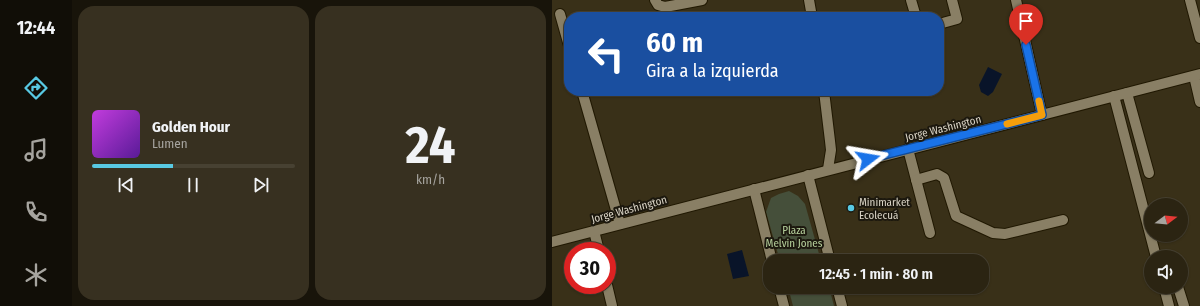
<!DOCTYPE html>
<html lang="es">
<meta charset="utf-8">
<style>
body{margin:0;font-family:"Fira Sans Condensed",sans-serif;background:#373020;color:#f1f3f6;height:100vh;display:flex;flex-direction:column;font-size:15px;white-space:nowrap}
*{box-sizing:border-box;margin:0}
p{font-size:13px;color:#a6a49f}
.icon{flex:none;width:22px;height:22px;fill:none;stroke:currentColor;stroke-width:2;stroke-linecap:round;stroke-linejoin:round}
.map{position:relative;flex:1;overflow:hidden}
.details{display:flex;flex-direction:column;gap:6px;padding:6px;background:#18140a;width:480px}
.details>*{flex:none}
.guide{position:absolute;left:12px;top:12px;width:380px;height:84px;border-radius:16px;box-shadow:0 1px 3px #0004,0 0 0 1px #474132;background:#1a4fa0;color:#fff;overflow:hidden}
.needle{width:26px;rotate:74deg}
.fabs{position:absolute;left:592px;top:198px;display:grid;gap:8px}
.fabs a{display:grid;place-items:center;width:44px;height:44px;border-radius:50%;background:#2b2412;box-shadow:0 1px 3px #0004,0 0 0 1px #474132;font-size:20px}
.speed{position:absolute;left:12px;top:242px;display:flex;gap:8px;font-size:20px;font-weight:700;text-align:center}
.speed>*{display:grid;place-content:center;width:52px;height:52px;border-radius:50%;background:#2b2412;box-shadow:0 1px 3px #0004,0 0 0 1px #474132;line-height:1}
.speed .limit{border:6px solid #d22;background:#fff;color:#111}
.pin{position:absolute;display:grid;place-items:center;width:34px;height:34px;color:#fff;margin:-41px -17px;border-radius:50% 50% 50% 0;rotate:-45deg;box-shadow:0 0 4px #0007}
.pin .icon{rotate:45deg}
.me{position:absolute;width:44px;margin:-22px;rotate:76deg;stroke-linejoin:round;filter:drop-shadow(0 0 3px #0008)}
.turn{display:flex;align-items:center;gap:14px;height:84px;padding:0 16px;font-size:18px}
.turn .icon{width:52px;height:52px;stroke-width:2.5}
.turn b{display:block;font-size:28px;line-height:34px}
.details .widget{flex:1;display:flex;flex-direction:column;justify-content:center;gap:6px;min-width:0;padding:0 14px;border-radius:16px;background:#373020}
.details .dial{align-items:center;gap:0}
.dial b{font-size:52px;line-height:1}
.song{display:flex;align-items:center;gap:12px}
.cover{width:48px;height:48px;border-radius:6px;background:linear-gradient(135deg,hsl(290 70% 55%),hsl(270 70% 35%))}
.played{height:4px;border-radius:2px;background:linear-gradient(90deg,#58c9e3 40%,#474132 40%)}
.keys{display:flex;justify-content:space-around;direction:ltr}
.details .tiles{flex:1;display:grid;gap:6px;grid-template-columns:repeat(2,1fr)}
.trip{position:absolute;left:211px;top:254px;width:226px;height:40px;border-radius:16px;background:#2b2412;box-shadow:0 1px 3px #0004,0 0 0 1px #474132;font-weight:600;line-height:40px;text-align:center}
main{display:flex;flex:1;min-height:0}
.dock{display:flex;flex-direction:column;width:72px;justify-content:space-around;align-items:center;background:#110e07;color:#a6a49f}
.dock .icon{width:28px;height:28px}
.dock .current{color:#58c9e3}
.dock b{font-size:18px;color:#f1f3f6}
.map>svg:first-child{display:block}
.green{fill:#454f3a}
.water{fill:#091429}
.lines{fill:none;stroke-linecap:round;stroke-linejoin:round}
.minor-casing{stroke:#201802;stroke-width:12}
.minor{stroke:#897f65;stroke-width:10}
.route-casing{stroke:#114b97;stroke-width:10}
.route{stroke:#1a73e8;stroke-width:7}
.slow{stroke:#f59e0b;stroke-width:7}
.poi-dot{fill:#58c9e3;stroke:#1c180e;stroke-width:1.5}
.labels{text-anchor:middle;stroke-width:4;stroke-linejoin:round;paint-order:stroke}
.street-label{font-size:11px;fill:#dad4c6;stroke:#1c180e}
.poi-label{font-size:11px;fill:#dad4c6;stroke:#1c180e;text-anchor:start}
.park-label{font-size:11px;fill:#b7d19d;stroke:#1c180e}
</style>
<main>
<nav class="dock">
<b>12:44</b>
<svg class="icon current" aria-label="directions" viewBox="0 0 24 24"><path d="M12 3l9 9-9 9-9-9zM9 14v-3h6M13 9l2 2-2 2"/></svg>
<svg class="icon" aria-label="music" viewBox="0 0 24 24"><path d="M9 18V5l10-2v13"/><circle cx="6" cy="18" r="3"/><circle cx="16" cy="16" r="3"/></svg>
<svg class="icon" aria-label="phone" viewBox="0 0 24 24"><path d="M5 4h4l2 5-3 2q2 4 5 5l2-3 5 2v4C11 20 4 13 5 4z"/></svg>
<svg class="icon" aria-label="climate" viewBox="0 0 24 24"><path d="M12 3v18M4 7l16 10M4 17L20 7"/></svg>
</nav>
<section class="details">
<div class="tiles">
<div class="widget">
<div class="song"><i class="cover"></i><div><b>Golden Hour</b><p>Lumen</p></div></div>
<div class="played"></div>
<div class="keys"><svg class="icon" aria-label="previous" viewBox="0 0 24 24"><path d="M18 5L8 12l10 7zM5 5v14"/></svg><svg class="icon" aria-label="pause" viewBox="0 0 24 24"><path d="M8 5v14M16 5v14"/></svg><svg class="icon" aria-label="next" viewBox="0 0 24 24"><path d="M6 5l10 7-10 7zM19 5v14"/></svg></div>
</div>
<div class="widget dial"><b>24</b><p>km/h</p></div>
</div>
</section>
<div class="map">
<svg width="648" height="306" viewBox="0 0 648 306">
<rect width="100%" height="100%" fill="#393018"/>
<g class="green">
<polygon points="237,191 246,196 253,204 269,261 228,261 214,212 219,198 227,194"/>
<polygon points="236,287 277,287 282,306 241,306"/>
</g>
<g class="water">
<polygon points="436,67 450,74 441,92 436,96 429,92 427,85"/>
<polygon points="190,250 197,276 181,279 175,254"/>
</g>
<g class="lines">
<g class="minor-casing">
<g id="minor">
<polyline points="103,0 106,5 113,7 150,0"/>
<polyline points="257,0 260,17"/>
<polyline points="359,0 364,17"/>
<polyline points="464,0 490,115"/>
<polyline points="638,0 648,38"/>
<polyline points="8,14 17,46"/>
<polyline points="387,24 405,19 400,0"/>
<polyline points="642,76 648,102"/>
<polyline points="30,91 68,224"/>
<polyline points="272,91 278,141 279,150 276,169"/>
<polyline points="575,93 597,173"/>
<polyline points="562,96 604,257"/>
<polyline points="356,149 378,233"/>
<polyline points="256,175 278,261"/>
<polyline points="364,180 385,174 392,178 404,216 441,233 453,234 511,220"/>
<polyline points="202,189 220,261"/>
<polyline points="42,231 47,251"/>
<polyline points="0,242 648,74"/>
<polyline points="55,285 60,306"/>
<polyline points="227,287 232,306"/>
<polyline points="285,287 290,306"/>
<polyline points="612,287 617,306"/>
<polyline points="626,287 632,306"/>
</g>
</g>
<use href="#minor" class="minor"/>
</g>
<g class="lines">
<g class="route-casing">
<polyline id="route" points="316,159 490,115 474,45"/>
</g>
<use href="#route" class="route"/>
<polyline class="slow" points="455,124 490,115 487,101"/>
</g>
<circle class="poi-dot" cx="299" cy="208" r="4"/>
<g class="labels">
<g class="street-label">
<text transform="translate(391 128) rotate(-14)" y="4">Jorge Washington</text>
<text transform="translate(77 209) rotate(-15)" y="4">Jorge Washington</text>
</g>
<g class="poi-label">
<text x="307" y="206">Minimarket<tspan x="307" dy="13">Ecolecuá</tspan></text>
</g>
<g class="park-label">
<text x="242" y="234">Plaza<tspan x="242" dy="13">Melvin Jones</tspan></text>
</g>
</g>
</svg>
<div class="fabs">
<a><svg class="needle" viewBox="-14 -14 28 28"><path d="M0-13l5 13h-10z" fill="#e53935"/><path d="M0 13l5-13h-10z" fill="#a6a49f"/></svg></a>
<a><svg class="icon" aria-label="sound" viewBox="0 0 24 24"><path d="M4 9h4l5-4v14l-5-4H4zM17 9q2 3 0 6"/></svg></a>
</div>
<div class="speed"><div class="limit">30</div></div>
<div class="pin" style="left:474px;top:45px;background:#d93025"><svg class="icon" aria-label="arrive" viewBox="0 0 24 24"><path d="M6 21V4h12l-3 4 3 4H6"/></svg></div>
<svg class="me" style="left:316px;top:159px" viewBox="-20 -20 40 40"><path d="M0-17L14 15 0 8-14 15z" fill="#1a73e8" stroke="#fff" stroke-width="4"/></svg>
<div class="trip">12:45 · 1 min · 80 m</div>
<div class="guide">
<div class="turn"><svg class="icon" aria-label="left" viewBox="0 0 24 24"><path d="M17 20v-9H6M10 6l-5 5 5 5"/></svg><div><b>60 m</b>Gira a la izquierda</div></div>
</div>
</div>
</main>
